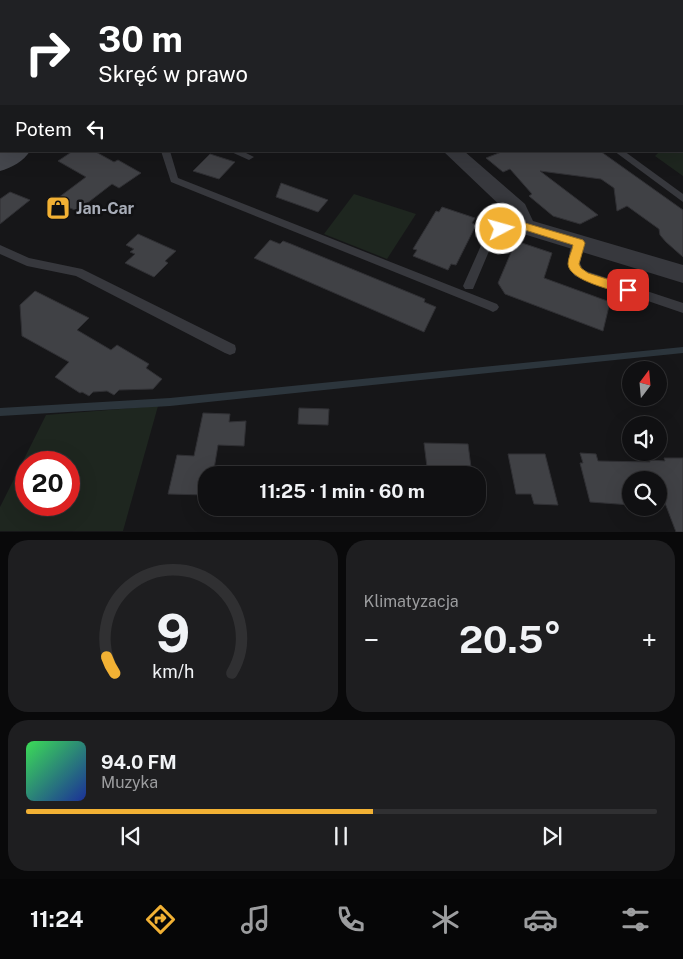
<!DOCTYPE html>
<html lang="pl">
<meta charset="utf-8">
<style>
body{margin:0;font-family:"Public Sans",sans-serif;background:#1e1e20;color:#f1f3f6;height:100vh;display:flex;flex-direction:column;font-size:19px;white-space:nowrap}
*{box-sizing:border-box;margin:0}
p{font-size:16px;color:#9c9d9f}
.icon{flex:none;width:28px;height:28px;fill:none;stroke:currentColor;stroke-width:2;stroke-linecap:round;stroke-linejoin:round}
.map{position:relative;height:532px;overflow:hidden}
.drawer{display:flex;flex-direction:column;gap:8px;padding:8px;background:#09090a;flex:1}
.drawer>*{flex:none}
.hud{position:absolute;left:0px;top:0px;width:684px;height:152px;box-shadow:0 5px 20px #0002,0 0 0 1px #303032;background:#202124;color:#fff;overflow:hidden}
.needle{width:32px;rotate:16deg}
.fabs{position:absolute;left:622px;top:361px;display:grid;gap:10px}
.fabs a{display:grid;place-items:center;width:45px;height:45px;border-radius:50%;background:#101012;box-shadow:0 5px 20px #0002,0 0 0 1px #303032;font-size:25px}
.speed{position:absolute;left:15px;top:451px;display:flex;gap:10px;font-size:25px;font-weight:700;text-align:center}
.speed>*{display:grid;place-content:center;width:65px;height:65px;border-radius:50%;background:#101012;box-shadow:0 5px 20px #0002,0 0 0 1px #303032;line-height:1}
.speed .limit{border:8px solid #d22;background:#fff;color:#111}
.pin{position:absolute;display:grid;place-items:center;width:42px;height:42px;color:#fff;margin:-21px;border-radius:10px;box-shadow:0 2px 8px #0006}
.me{position:absolute;width:55px;margin:-28px;rotate:84deg;stroke-linejoin:round;filter:drop-shadow(0 0 4px #0008)}
.turn{display:flex;align-items:center;gap:18px;height:105px;padding:0 15px;font-size:22px}
.turn .icon{width:65px;height:65px;stroke-width:2.5}
.turn b{display:block;font-size:35px;line-height:42px}
.then{display:flex;align-items:center;height:48px;padding:0 15px;background:#0003;gap:10px;font-size:19px}
.big{font-size:38px;font-weight:700;line-height:1.1}
.drawer .widget{flex:1;display:flex;flex-direction:column;justify-content:center;gap:8px;min-width:0;padding:0 18px;border-radius:20px;background:#1e1e20}
.drawer .dial{align-items:center;gap:0}
.dial svg{height:130px;overflow:visible;fill:none;stroke:#303032;stroke-width:7;stroke-linecap:round;text-anchor:middle}
.dial text{fill:#f1f3f6;stroke:none}
.song{display:flex;align-items:center;gap:15px}
.cover{width:60px;height:60px;border-radius:8px;background:linear-gradient(135deg,hsl(130 70% 55%),hsl(230 70% 35%))}
.played{height:5px;border-radius:2px;background:linear-gradient(90deg,#f2b134 55%,#303032 55%)}
.keys{display:flex;justify-content:space-around;direction:ltr}
.heat{display:flex;justify-content:space-between;align-items:center;font-size:28px;direction:ltr}
.drawer .tiles{flex:1;display:grid;gap:8px;grid-template-columns:1fr 1fr}
.widget:last-child{grid-column:span 2}
.trip{position:absolute;left:198px;top:466px;width:288px;height:50px;border-radius:20px;background:#101012;box-shadow:0 5px 20px #0002,0 0 0 1px #303032;font-weight:700;line-height:50px;text-align:center}
.tabs{display:flex;height:80px;justify-content:space-around;align-items:center;background:#060607;color:#9c9d9f}
.tabs .icon{width:35px;height:35px}
.tabs .current{color:#f2b134}
.tabs b{font-size:22px;color:#f1f3f6}
.map>svg:first-child{display:block}
.green{fill:#1e261f;fill-rule:evenodd}
.lines{fill:none;stroke-linecap:round;stroke-linejoin:round}
.stream{fill:#2c353c;fill-rule:evenodd}
.building{fill:#404145;stroke:#303034}
.lane{fill:#37383d;fill-rule:evenodd}
.street{fill:#37383d;fill-rule:evenodd}
.secondary{fill:#45474d;fill-rule:evenodd}
.route{fill:#f2b134;stroke:#9d7322}
.labels{text-anchor:middle;stroke-width:5;stroke-linejoin:round;paint-order:stroke}
.poi-label{font-size:16px;font-weight:bold;fill:#a8adb8;stroke:#111113;text-anchor:start}
</style>
<div class="map">
<svg width="683" height="532" viewBox="0 0 683 532">
<rect width="100%" height="100%" fill="#161618"/>
<g class="green">
<polygon points="683,130 683,176 655,156 660,151 682,151"/>
<polygon points="354,194 416,214 387,259 324,234"/>
<path d="M158 406 123 531H0V507L46 415ZM26 462H69V505H26Z"/>
</g>
<g class="lines">
<polygon class="stream" points="683,347 683,353 170,406 0,416 0,408 170,398"/>
</g>
<g class="building">
<polygon points="73,151 94,151 114,162 118,160 141,173 119,188 112,184 77,211 54,201 86,177 58,161"/>
<polygon points="504,151 600,151 683,210 683,257 666,242 660,235 659,229 627,206 617,211 614,188 601,179 540,171 598,215 580,224 553,216 529,196 532,194 510,169 503,172 486,158"/>
<polygon points="210,154 235,162 219,179 193,171"/>
<polygon points="281,183 328,200 318,212 276,197"/>
<polygon points="10,192 30,200 0,224 0,199"/>
<polygon points="442,207 475,218 472,223 476,225 456,265 451,264 448,270 413,256 417,250 413,249 436,211 439,212"/>
<polygon points="138,234 176,251 165,261 168,263 154,277 125,263 135,254 130,252 134,249 126,245"/>
<polygon points="270,240 280,244 283,241 291,244 425,299 424,302 436,307 424,332 254,258"/>
<polygon points="516,241 552,253 544,278 610,302 603,331 505,294 498,283"/>
<polygon points="35,291 89,318 77,330 111,350 117,345 149,364 146,368 162,379 153,389 119,390 114,395 107,391 93,392 89,396 82,392 80,393 55,377 69,362 22,336 20,305"/>
<polygon points="299,408 329,409 328,425 298,424"/>
<polygon points="203,413 230,414 229,422 246,421 244,446 218,445 213,475 206,475 206,495 168,494 177,455 194,456"/>
<polygon points="424,443 468,444 472,475 428,475"/>
<polygon points="580,453 596,454 598,461 650,462 649,460 665,461 664,458 683,458 683,532 676,532 660,490 659,490 659,480 631,480 631,487 624,487 631,505 590,502 580,463 583,463"/>
<polygon points="508,454 545,454 558,505 534,504 531,494 516,494"/>
</g>
<g class="lines">
<g class="lane">
<polygon points="678,0 683,0 683,3 682,1"/>
<rect x="0" y="56" width="1" height="5"/>
<rect x="682" y="76" width="1" height="4"/>
<polygon points="161,151 170,151 178,178 497,304 499,307 497,310 493,312 489,310 171,182"/>
<polygon points="229,151 242,151 254,157 249,160"/>
<polygon points="614,151 624,151 683,194 683,202"/>
<polygon points="525,222 529,223 530,226 529,229 503,232 495,237 473,289 465,289 463,286 487,232 501,225"/>
<path d="M579 239 584 243 580 263 583 270 683 303V313L575 276C567 267 566 244 579 239Z"/>
<polygon points="0,245 29,258 82,269 235,345 236,349 235,353 230,355 225,353 76,276 27,266 0,254"/>
</g>
<g class="street">
<polygon points="410,0 425,0 426,1 411,1"/>
<polygon points="443,151 464,151 525,204 533,221 683,265 683,283 517,232 508,213"/>
</g>
<path class="secondary" d="M3 151H30C24 161 11 168 0 171V153Z"/>
</g>
<path class="route" d="M525 223 583 240 585 243 579 264 581 268 588 273 632 287 634 290 632 293 628 295C614 290 569 281 568 264 568 258 572 251 573 245L525 230 501 233 496 229 501 225Z"/>
<defs>
<g id="shop-square" transform="scale(1.25)"><rect x="-9" y="-9" width="18" height="18" rx="4" fill="#f2b134" stroke="#111113"/><path d="M-5-2.5h2.3a2.7 3.5 0 0 1 5.4 0H5L5.5 6h-11ZM-1.5-2.5h3a1.5 2.3 0 0 0-3 0Z" fill="#111"/></g>
</defs>
<g fill-rule="evenodd">
<use href="#shop-square" x="58" y="208"/>
</g>
<g class="labels">
<g class="poi-label">
<text x="76" y="214">Jan-Car</text>
</g>
</g>
</svg>
<div class="fabs">
<a><svg class="needle" viewBox="-14 -14 28 28"><path d="M0-13l5 13h-10z" fill="#e53935"/><path d="M0 13l5-13h-10z" fill="#9c9d9f"/></svg></a>
<a><svg class="icon" aria-label="sound" viewBox="0 0 24 24"><path d="M4 9h4l5-4v14l-5-4H4zM17 9q2 3 0 6"/></svg></a>
<a><svg class="icon" aria-label="search" viewBox="0 0 24 24"><circle cx="10" cy="10" r="6"/><path d="M15 15l6 6"/></svg></a>
</div>
<div class="speed"><div class="limit">20</div></div>
<div class="pin" style="left:628px;top:290px;background:#d93025"><svg class="icon" aria-label="arrive" viewBox="0 0 24 24"><path d="M6 21V4h12l-3 4 3 4H6"/></svg></div>
<svg class="me" style="left:501px;top:229px" viewBox="-20 -20 40 40"><circle r="17" fill="#f2b134" stroke="#fff" stroke-width="3"/><path d="M0-11L8 9 0 5-8 9z" fill="#fff"/></svg>
<div class="trip">11:25 · 1 min · 60 m</div>
<div class="hud">
<div class="turn"><svg class="icon" aria-label="right" viewBox="0 0 24 24"><path d="M7 20v-9h11M14 6l5 5-5 5"/></svg><div><b>30 m</b>Skręć w prawo</div></div>
<div class="then">Potem<svg class="icon" aria-label="left" viewBox="0 0 24 24"><path d="M17 20v-9H6M10 6l-5 5 5 5"/></svg></div>
</div>
</div>
<section class="drawer">
<div class="tiles">
<div class="widget dial"><svg viewBox="0 0 100 80">
<path d="M14 69A42 42 0 1 1 86 69"/>
<path d="M14 69A42 42 0 0 1 9 59" stroke="#f2b134"/>
<text x="50" y="56" font-size="32" font-weight="700">9</text>
<text x="50" y="72" font-size="11">km/h</text>
</svg></div>
<div class="widget"><p>Klimatyzacja</p>
<div class="heat"><a>−</a><b class="big">20.5°</b><a>+</a></div>
</div>
<div class="widget">
<div class="song"><i class="cover"></i><div><b>94.0 FM</b><p>Muzyka</p></div></div>
<div class="played"></div>
<div class="keys"><svg class="icon" aria-label="previous" viewBox="0 0 24 24"><path d="M18 5L8 12l10 7zM5 5v14"/></svg><svg class="icon" aria-label="pause" viewBox="0 0 24 24"><path d="M8 5v14M16 5v14"/></svg><svg class="icon" aria-label="next" viewBox="0 0 24 24"><path d="M6 5l10 7-10 7zM19 5v14"/></svg></div>
</div>
</div>
</section>
<nav class="tabs">
<b>11:24</b>
<svg class="icon current" aria-label="directions" viewBox="0 0 24 24"><path d="M12 3l9 9-9 9-9-9zM9 14v-3h6M13 9l2 2-2 2"/></svg>
<svg class="icon" aria-label="music" viewBox="0 0 24 24"><path d="M9 18V5l10-2v13"/><circle cx="6" cy="18" r="3"/><circle cx="16" cy="16" r="3"/></svg>
<svg class="icon" aria-label="phone" viewBox="0 0 24 24"><path d="M5 4h4l2 5-3 2q2 4 5 5l2-3 5 2v4C11 20 4 13 5 4z"/></svg>
<svg class="icon" aria-label="climate" viewBox="0 0 24 24"><path d="M12 3v18M4 7l16 10M4 17L20 7"/></svg>
<svg class="icon" aria-label="car" viewBox="0 0 24 24"><path d="M5 17H2v-5l4-1 3-4h7l3 4 3 1v5h-3M9 17h6M6 11h13"/><circle cx="7" cy="17" r="2"/><circle cx="17" cy="17" r="2"/></svg>
<svg class="icon" aria-label="filters" viewBox="0 0 24 24"><path d="M4 7h16M4 17h16"/><circle cx="9" cy="7" r="2"/><circle cx="15" cy="17" r="2"/></svg>
</nav>
